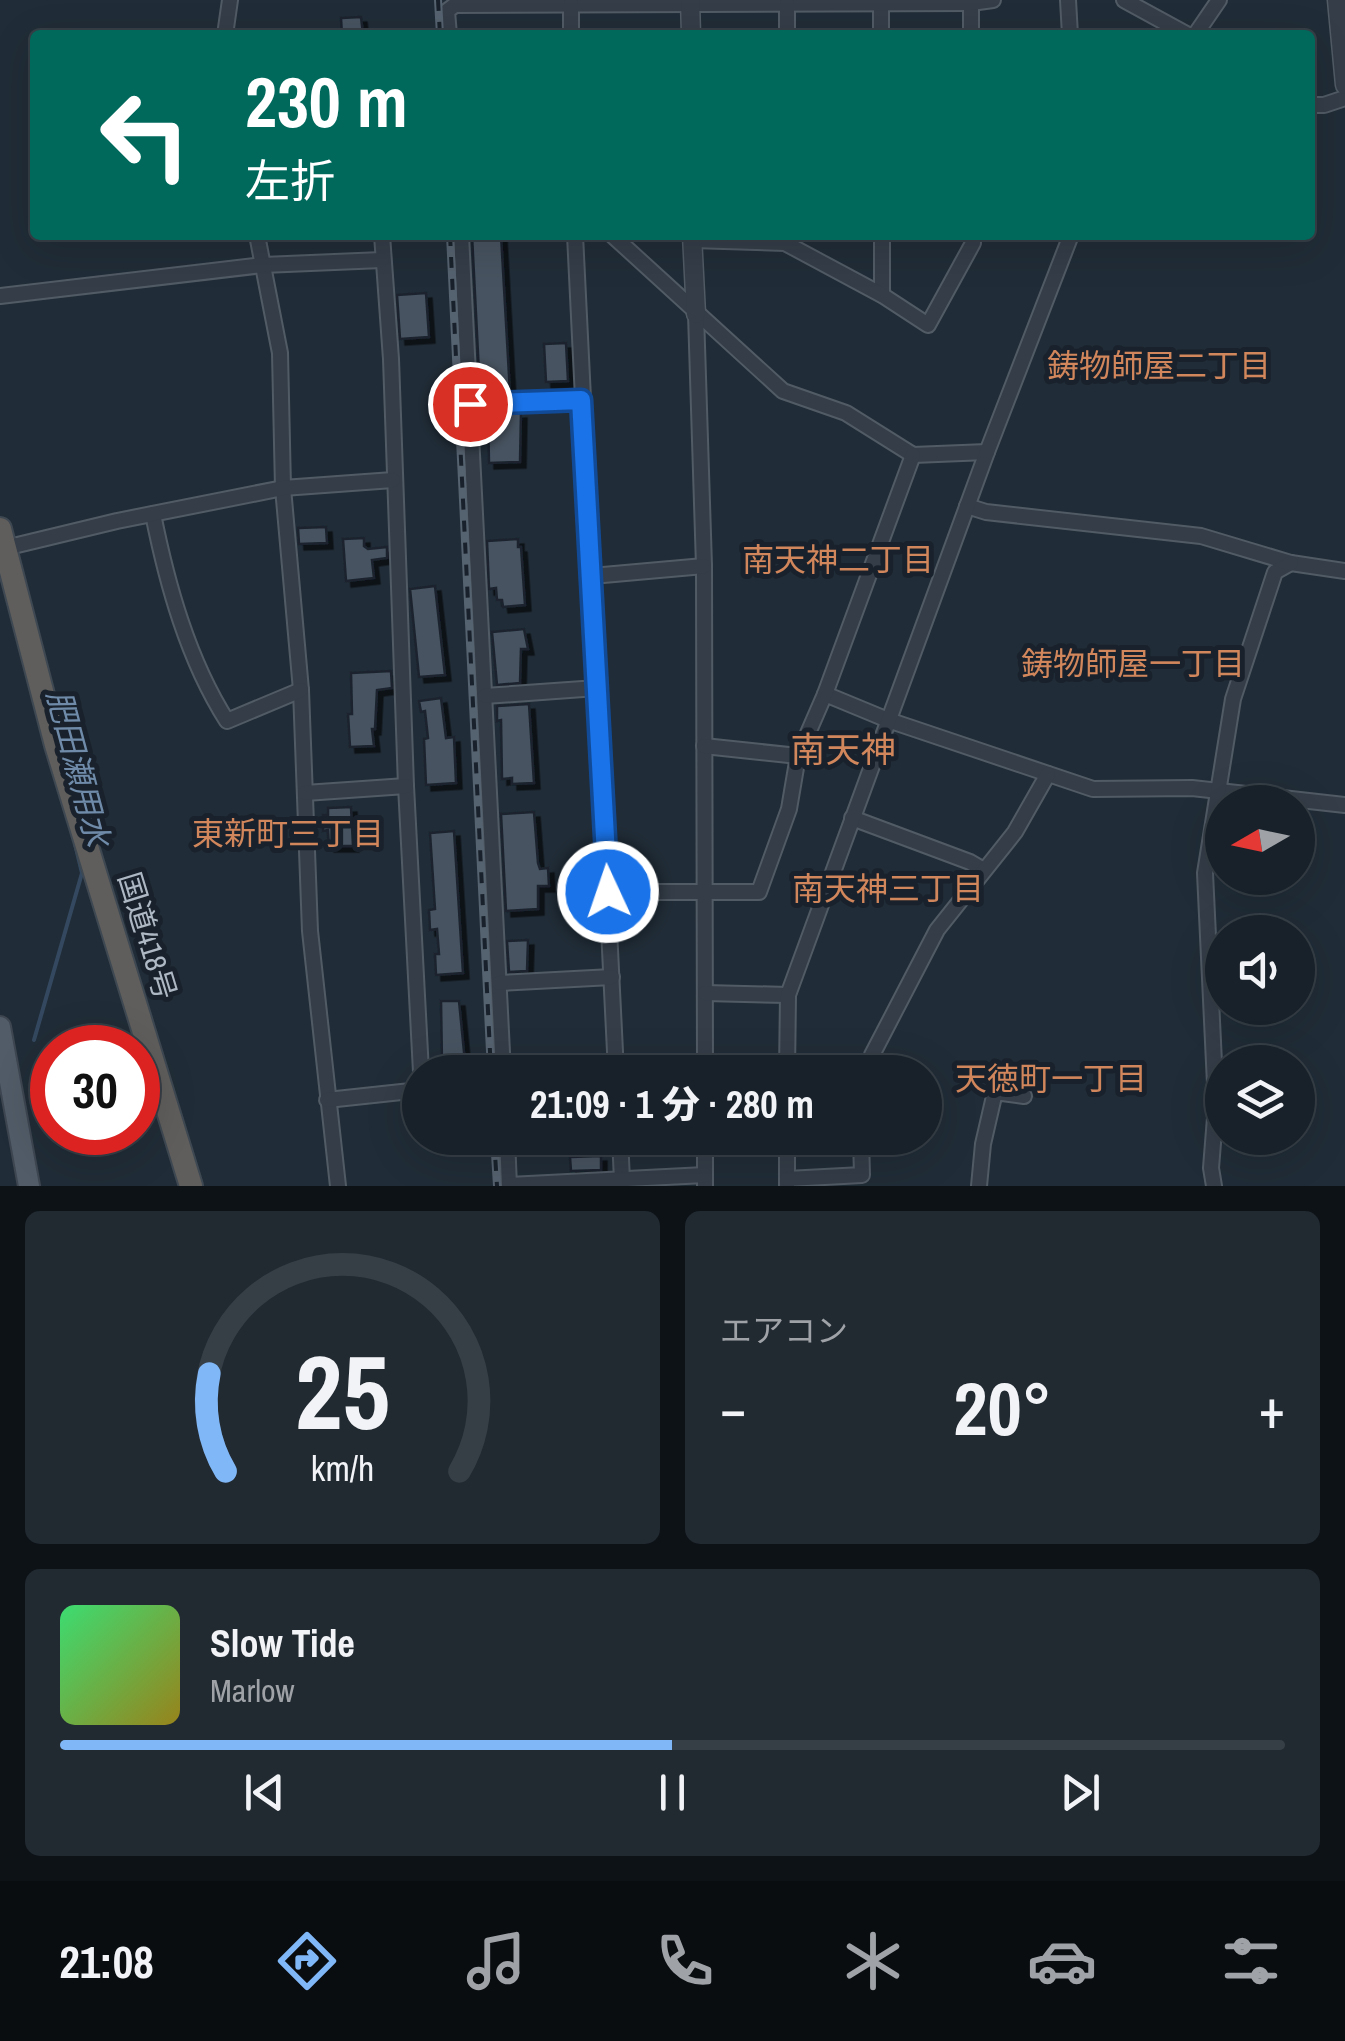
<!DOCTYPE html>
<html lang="ja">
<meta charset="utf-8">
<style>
body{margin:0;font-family:"Archivo Narrow","Noto Sans JP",sans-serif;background:#212931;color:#f1f3f6;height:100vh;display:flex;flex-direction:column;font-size:38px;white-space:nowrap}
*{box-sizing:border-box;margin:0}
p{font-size:32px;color:#9fa3a8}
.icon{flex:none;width:55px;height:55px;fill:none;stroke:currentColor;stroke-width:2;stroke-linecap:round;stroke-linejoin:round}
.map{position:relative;height:1186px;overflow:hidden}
.drawer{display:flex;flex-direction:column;gap:25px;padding:25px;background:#0d1217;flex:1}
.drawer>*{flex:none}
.hud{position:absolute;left:30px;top:30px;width:1285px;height:210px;border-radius:10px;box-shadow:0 10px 40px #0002,0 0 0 2px #363e46;background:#00695c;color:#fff;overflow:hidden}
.needle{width:65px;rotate:261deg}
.fabs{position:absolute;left:1205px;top:785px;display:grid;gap:20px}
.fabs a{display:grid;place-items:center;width:110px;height:110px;border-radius:50%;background:#182129;box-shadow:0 10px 40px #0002,0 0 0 2px #363e46;font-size:50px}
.speed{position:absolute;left:30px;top:1025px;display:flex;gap:20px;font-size:50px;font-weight:700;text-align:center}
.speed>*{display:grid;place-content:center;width:130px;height:130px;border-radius:50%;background:#182129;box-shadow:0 10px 40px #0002,0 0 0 2px #363e46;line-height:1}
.speed .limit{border:15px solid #d22;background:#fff;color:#111}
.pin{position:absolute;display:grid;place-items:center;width:85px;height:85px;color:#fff;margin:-42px;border:5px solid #fff;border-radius:50%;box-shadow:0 2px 10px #0007}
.me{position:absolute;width:110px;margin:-55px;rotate:357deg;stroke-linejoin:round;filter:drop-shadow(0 0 8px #0008)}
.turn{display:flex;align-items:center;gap:35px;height:210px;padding:0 50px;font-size:45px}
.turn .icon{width:130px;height:130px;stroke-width:2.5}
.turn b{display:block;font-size:70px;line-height:85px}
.big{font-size:75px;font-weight:800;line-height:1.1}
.drawer .tile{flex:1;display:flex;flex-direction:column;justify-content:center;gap:15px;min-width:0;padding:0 35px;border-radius:15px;background:#212931}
.drawer .dial{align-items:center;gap:0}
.dial svg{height:260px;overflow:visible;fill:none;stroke:#363e46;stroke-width:7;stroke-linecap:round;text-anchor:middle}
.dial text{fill:#f1f3f6;stroke:none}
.song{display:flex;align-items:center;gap:30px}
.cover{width:120px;height:120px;border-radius:15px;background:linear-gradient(135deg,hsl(140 70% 55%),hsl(50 70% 35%))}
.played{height:10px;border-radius:5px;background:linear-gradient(90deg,#80b7f7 50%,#363e46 50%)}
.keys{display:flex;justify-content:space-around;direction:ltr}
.heat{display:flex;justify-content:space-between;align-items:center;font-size:55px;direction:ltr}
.drawer .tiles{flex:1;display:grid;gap:25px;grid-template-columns:1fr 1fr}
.tile:last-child{grid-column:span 2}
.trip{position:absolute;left:402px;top:1055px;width:540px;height:100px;border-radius:50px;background:#182129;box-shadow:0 10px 40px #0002,0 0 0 2px #363e46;font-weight:800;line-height:100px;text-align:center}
.dock{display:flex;height:160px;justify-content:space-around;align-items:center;background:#0a0d10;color:#9fa3a8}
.dock .icon{width:70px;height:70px}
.dock .active{color:#80b7f7}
.dock b{font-size:45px;color:#f1f3f6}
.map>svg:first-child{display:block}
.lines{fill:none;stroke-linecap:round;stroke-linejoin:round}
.stream{stroke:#34495f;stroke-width:4}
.building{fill:#465361;stroke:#1b242e;stroke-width:2.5;filter:url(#shadow)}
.minor-casing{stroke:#515b65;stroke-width:18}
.tertiary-casing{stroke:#515b65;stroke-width:21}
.primary-casing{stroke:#3d4651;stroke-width:24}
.trunk-casing{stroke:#3e4852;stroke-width:26}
.minor{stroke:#343d48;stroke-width:14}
.tertiary{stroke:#343d48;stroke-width:18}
.primary{stroke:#515c68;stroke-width:20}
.trunk{stroke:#605e5c;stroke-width:22}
.rail-casing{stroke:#55626f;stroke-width:8}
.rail{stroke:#19222c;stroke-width:4;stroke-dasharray:11;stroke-linecap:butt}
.route-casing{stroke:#114b97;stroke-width:25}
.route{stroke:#1a73e8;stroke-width:18}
.labels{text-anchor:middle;stroke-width:10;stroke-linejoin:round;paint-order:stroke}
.street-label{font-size:30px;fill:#aeb8c4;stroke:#19222c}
.neighbourhood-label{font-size:32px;fill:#d2865b;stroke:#19222c}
.water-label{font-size:32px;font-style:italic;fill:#6f8ba9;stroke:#19222c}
.quarter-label{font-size:35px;fill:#d2865b;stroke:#19222c}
</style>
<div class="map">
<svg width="1345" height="1186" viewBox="0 0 1345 1186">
<defs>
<filter id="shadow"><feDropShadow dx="5.5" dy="5.5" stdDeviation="0" flood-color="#0009"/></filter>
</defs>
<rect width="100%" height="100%" fill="#202c37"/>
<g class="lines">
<polyline class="stream" points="34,1040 82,873 75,844"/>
</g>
<g class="building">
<polygon points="361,17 363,34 342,35 341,18"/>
<polygon points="472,235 501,235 510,393 480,393"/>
<polygon points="426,293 429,337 400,339 397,295"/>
<polygon points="566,343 568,381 546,382 544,344"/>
<polygon points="521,413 520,462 489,463 488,415"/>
<polygon points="326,527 327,543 299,544 298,528"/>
<polygon points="364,538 364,546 368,549 387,547 387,558 372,560 374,578 346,581 343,539"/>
<polygon points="518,539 518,547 521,547 525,605 503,607 502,600 497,600 496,588 489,589 487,541"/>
<polygon points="435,586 445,675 419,677 410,589"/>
<polygon points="524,629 528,649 521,649 520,683 497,685 492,632"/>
<polygon points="391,671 392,688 377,690 375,729 372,729 374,746 350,747 348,714 352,714 351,673"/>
<polygon points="441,698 446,738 454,737 456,783 426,785 424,739 428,738 425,711 421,712 419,701"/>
<polygon points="529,704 534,783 512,784 512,778 502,779 501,720 497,721 497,706"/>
<polygon points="351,807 353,846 329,846 328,830 323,831 323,815 328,815 328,808"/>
<polygon points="534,812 538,863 540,869 548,868 549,886 538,886 538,909 506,911 501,814"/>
<polygon points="454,831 463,973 436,975 435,954 439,954 437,929 430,930 429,910 435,909 430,833"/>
<polygon points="528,940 527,971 509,972 507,941"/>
<polygon points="441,1001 459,1001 465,1062 442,1063"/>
<polygon points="601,1156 601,1170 571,1171 570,1157"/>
</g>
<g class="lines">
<g class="minor-casing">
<g id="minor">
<polyline points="1068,0 1070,35"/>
<polyline points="1124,0 1188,35"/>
<polyline points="881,3 881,35"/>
<polyline points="971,3 971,35"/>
<polyline points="225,35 230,0"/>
<polyline points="449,35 447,11 455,5 971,3 993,0"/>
<polyline points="571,35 571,4"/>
<polyline points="787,35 787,4"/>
<polyline points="1195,35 1219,0"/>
<polyline points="1310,105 1324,105 1345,98"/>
<polyline points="257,235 280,353 283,488 301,690 310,931 338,1186"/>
<polyline points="382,235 391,359 406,786 421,1072"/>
<polyline points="461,235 503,1072"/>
<polyline points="575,235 616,1072"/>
<polyline points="612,235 783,391 846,413 913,455 987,452"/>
<polyline points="882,235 882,295"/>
<polyline points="692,240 785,243 882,295 928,325 973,243 973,235"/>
<polyline points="0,296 263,265 382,260"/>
<polyline points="696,314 704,566 705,1072"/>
<polyline points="470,405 581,400"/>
<polyline points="967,506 986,512 1201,536 1291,563 1345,571"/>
<path d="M153 514C167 584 188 660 227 721L301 690"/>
<polyline points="5,548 117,521 283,488 393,480"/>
<polyline points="592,576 704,566"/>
<polyline points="825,694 888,720 1093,789 1192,788 1345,805"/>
<polyline points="485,696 597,688"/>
<polyline points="704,746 798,756 825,694 913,455"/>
<polyline points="305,793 406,786"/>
<polyline points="852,818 970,862 982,869"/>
<polyline points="608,892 759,892 789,809 798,756"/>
<polyline points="499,983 612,977"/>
<polyline points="705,993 788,995"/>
<polyline points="787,1072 788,995 987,452 1071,235"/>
<polyline points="867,1072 872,1055 937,930 1015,832 1048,774"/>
<polyline points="327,1100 420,1090"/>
<polyline points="507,1138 509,1186"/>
<polyline points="620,1138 622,1180"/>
<polyline points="705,1138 705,1186"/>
<polyline points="787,1138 787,1186"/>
<polyline points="787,1179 862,1175 861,1138"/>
<polyline points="509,1185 705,1175"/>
<polyline points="979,1186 983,1144 995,1092 1024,1096"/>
<polyline points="1214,1186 1211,1168 1216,1105 1205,873 1233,699 1275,572 1291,563"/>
</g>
</g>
<g class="tertiary-casing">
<g id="tertiary">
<polyline points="690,0 691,35"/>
<polyline points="1337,0 1345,85"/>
<polyline points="692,235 696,314"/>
</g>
</g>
<g class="primary-casing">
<polyline id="primary" points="0,1027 29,1186"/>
</g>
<g class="trunk-casing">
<polyline id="trunk" points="0,529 56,745 191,1186"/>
</g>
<use href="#minor" class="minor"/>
<use href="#tertiary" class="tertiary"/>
<use href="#primary" class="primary"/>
<use href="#trunk" class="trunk"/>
<g class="rail-casing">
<g id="rail">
<polyline points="438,0 440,35"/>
<polyline points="450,235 491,1072"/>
<polyline points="494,1138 497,1186"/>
</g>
</g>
<use href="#rail" class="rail"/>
</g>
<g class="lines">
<g class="route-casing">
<polyline id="route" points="470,404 581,400 608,892"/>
</g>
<use href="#route" class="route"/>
</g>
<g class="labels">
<g class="street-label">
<text transform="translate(147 936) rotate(73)" y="10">国道418号</text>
</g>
<g class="neighbourhood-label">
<text x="1159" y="377">鋳物師屋二丁目</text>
<text x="838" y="571">南天神二丁目</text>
<text x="1133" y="675">鋳物師屋一丁目</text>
<text x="288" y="845">東新町三丁目</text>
<text x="888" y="900">南天神三丁目</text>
<text x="1051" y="1090">天徳町一丁目</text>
</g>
<g class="water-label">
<text transform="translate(78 768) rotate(75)" y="11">肥田瀬用水</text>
</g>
<g class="quarter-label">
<text x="843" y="762">南天神</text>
</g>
</g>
</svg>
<div class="fabs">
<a><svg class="needle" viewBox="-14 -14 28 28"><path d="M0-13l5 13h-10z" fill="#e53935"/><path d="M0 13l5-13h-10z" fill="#9fa3a8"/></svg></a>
<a><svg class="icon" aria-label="sound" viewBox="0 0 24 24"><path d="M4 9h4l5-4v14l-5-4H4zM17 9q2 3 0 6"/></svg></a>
<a><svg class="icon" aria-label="layers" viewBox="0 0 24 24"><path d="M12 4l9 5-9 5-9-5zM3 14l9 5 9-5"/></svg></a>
</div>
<div class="speed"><div class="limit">30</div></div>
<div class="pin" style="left:470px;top:404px;background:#d93025"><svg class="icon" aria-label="arrive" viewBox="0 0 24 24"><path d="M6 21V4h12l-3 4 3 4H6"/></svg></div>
<svg class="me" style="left:608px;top:892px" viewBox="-20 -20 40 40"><circle r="17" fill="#1a73e8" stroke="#fff" stroke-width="3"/><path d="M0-11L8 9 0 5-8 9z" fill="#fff"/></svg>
<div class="trip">21:09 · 1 分 · 280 m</div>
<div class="hud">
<div class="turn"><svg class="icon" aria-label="left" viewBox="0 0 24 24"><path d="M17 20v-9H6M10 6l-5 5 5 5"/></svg><div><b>230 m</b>左折</div></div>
</div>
</div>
<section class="drawer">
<div class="tiles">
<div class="tile dial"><svg viewBox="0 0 100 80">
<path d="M14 69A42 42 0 1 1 86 69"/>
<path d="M14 69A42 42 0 0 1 9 39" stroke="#80b7f7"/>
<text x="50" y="56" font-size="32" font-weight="700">25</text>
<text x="50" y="72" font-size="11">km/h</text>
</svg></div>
<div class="tile"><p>エアコン</p>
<div class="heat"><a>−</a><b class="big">20°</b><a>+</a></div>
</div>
<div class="tile">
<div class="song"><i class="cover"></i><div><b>Slow Tide</b><p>Marlow</p></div></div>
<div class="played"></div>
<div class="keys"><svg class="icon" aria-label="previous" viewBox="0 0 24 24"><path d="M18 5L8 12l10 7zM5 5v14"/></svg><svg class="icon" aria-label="pause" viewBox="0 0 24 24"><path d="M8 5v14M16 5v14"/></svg><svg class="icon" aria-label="next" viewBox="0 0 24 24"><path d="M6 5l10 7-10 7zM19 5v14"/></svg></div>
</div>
</div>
</section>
<nav class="dock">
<b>21:08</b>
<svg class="icon active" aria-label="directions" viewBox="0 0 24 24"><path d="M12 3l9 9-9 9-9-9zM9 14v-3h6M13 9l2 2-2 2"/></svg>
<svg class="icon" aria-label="music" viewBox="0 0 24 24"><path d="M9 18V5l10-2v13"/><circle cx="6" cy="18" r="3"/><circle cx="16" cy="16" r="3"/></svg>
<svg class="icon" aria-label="phone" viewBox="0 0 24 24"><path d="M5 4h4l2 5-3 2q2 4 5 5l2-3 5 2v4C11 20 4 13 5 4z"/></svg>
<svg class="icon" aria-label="climate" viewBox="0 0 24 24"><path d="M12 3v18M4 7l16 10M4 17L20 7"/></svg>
<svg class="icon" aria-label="car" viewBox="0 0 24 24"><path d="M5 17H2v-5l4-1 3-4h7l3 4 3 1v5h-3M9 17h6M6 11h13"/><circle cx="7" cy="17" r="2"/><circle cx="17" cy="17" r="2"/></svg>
<svg class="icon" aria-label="filters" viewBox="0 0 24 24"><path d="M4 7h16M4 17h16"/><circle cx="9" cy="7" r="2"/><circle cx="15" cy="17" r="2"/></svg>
</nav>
